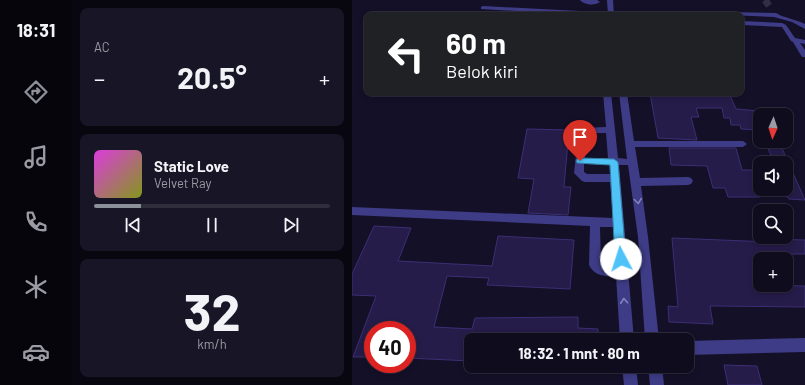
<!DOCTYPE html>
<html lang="id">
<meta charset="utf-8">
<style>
body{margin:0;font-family:Barlow,sans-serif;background:#181527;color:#f1f3f6;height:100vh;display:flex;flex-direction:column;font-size:15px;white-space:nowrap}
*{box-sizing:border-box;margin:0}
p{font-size:13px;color:#9b9ba4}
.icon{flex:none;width:22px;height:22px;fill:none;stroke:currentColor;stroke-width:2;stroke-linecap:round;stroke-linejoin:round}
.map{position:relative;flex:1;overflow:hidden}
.side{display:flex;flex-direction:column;gap:8px;padding:8px;background:#080710;width:280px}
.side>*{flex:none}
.guide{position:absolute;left:12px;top:12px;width:380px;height:84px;border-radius:8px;box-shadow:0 2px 6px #0003,0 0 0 1px #2f2c3c;background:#202124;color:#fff;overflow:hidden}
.needle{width:26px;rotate:183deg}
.fabs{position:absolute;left:401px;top:108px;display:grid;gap:8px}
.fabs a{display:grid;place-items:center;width:40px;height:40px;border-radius:8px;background:#0f0c1e;box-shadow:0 2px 6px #0003,0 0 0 1px #2f2c3c;font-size:20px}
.speed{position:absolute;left:12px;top:321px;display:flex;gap:8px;font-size:20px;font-weight:700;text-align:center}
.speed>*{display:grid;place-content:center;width:52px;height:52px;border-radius:50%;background:#0f0c1e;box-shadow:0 2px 6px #0003,0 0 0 1px #2f2c3c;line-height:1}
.speed .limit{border:6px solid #d22;background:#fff;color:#111}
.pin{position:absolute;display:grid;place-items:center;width:34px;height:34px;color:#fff;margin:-41px -17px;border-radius:50% 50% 50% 0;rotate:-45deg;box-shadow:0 0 4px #0007}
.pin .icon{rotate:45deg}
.me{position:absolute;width:44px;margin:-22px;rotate:355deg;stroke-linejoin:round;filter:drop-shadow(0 0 3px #0008)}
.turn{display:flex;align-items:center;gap:14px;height:84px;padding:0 16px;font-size:18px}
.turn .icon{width:52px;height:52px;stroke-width:2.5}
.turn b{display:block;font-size:28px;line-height:34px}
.big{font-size:30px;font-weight:700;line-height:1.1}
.side .widget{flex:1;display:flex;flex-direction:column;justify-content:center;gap:6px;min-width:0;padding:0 14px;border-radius:8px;background:#181527}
.side .dial{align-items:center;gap:0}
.dial b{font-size:52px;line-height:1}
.song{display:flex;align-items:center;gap:12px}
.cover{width:48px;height:48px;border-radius:6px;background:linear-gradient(135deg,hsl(300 70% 55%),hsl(70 70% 35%))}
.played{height:4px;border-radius:2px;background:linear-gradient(90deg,#8c9099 20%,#2f2c3c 20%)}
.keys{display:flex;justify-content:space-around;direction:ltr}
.heat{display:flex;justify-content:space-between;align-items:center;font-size:22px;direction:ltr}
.trip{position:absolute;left:112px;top:333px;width:230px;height:40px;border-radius:8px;background:#0f0c1e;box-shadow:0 2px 6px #0003,0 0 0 1px #2f2c3c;font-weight:700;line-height:40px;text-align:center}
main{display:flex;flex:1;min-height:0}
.dock{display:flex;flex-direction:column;width:72px;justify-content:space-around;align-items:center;background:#06050c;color:#9b9ba4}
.dock .icon{width:28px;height:28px}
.dock .selected{color:#8c9099}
.dock b{font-size:18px;color:#f1f3f6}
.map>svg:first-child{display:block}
.building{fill:#251c49;stroke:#3c2f75}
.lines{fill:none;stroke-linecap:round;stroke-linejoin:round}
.minor-tunnel{stroke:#322e48;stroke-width:7;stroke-dasharray:7 3.5;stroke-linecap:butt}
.minor{fill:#3e3c87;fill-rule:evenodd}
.oneway{stroke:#8582bd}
.route{fill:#4fc3f7;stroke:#337fa1}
</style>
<main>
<nav class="dock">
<b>18:31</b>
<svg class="icon selected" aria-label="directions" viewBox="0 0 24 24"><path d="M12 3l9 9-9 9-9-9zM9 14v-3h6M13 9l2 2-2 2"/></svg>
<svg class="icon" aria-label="music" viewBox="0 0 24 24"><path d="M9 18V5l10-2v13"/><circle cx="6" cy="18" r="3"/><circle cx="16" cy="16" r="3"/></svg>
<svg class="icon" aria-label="phone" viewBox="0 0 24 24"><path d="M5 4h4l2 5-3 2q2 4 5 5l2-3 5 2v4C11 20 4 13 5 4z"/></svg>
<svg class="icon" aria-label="climate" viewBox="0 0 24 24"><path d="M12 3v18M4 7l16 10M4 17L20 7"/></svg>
<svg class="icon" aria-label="car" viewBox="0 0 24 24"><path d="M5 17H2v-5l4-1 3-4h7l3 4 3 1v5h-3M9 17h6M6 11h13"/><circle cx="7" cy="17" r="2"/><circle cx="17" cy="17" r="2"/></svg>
</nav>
<section class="side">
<div class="widget"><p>AC</p>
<div class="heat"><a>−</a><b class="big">20.5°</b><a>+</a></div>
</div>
<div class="widget">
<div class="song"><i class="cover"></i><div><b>Static Love</b><p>Velvet Ray</p></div></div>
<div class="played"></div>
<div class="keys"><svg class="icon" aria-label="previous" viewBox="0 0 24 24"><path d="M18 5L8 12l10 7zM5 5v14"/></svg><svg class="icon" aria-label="pause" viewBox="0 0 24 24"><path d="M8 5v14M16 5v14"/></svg><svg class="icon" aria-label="next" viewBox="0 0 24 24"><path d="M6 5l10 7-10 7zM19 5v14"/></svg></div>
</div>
<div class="widget dial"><b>32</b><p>km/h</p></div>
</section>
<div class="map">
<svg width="453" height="385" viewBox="0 0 453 385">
<rect width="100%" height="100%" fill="#141028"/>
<g class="building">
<polygon points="298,93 377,93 384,109 408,111 408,130 389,129 388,125 379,125 378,118 372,118 370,108 344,108 347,117 339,117 345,140 306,138"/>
<polygon points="175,129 217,130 212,187 219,187 216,215 176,213 182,179 166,178"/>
<polygon points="415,146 429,146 453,200 437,199 436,197 434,197 434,163 422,163"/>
<polygon points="317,148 384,148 390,170 408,170 408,197 376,197 373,188 361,188 355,166 319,165"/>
<polygon points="22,226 59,228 46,261 140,266 146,236 222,240 218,289 135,285 137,278 95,276 82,327 120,329 123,318 226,317 226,328 246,329 246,340 119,340 119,361 55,358 55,330 21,330 21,357 1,357 24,296 0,295 0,274"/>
<polygon points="320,238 419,242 418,239 453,240 453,254 422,254 423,259 408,259 408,285 453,286 453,307 363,306 358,306 361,324 317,322 316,306 326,307"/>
<polygon points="372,365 405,366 410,385 376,385"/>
</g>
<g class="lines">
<polyline class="minor-tunnel" points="413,0 418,7"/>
<g class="minor">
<path d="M228 0H245L248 2C243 6 232 5 228 0Z"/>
<polygon points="255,0 261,0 262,15 256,15"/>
<polygon points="131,6 247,12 250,14 230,15 129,9 129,7"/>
<path d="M378 12 424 13C432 18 443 19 453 24V29L440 22 422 17 376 15V13Z"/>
<polygon points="389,21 430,23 434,25 443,38 453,40 453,44 448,43 453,50 453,57 450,57 441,42 439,41 430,27 389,25"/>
<path d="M251 93H259L266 158 275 159 267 93H275L282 141H391L395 144 391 147H283L288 178 336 177 339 178 341 181 339 184 336 185 289 186 296 237 307 340H293L286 237 276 165H267L282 340H268L264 276C254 277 242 276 237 265L238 226 0 215V207L261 218 258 182H233L230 181 222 173 227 128 254 127ZM234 133H254L256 158H233ZM232 164 257 165 258 174H235L232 172ZM248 227H261L264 266 251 265 249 263Z"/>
<polygon points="453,338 453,352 335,355 335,341"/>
<polygon points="270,366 284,366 286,385 272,385"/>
<polygon points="296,366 310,366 312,385 298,385"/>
</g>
</g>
<defs><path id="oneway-chevron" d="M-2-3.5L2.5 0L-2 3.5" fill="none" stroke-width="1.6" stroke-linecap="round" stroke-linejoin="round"/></defs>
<g class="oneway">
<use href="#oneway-chevron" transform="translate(286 201) rotate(82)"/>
<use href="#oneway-chevron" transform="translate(272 301) rotate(-95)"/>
</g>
<polygon class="route" points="228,158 262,159 266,162 274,259 272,262 269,264 265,262 263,259 258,165 225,163 224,161 225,159"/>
</svg>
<div class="fabs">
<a><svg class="needle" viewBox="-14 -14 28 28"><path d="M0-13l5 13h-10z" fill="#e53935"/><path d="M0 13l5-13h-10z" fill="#9b9ba4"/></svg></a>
<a><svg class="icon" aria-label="sound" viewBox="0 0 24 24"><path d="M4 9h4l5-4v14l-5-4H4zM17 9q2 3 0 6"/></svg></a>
<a><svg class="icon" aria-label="search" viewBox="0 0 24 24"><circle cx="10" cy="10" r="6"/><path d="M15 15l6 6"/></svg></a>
<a>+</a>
</div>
<div class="speed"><div class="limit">40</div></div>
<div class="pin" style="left:228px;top:161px;background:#d93025"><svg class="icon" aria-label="arrive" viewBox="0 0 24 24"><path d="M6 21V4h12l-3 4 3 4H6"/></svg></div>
<svg class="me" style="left:269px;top:259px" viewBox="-20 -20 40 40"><circle r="19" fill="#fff"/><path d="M0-13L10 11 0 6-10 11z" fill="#4fc3f7"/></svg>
<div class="trip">18:32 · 1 mnt · 80 m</div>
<div class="guide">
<div class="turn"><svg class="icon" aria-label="left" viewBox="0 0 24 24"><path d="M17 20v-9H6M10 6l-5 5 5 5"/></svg><div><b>60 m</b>Belok kiri</div></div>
</div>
</div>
</main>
